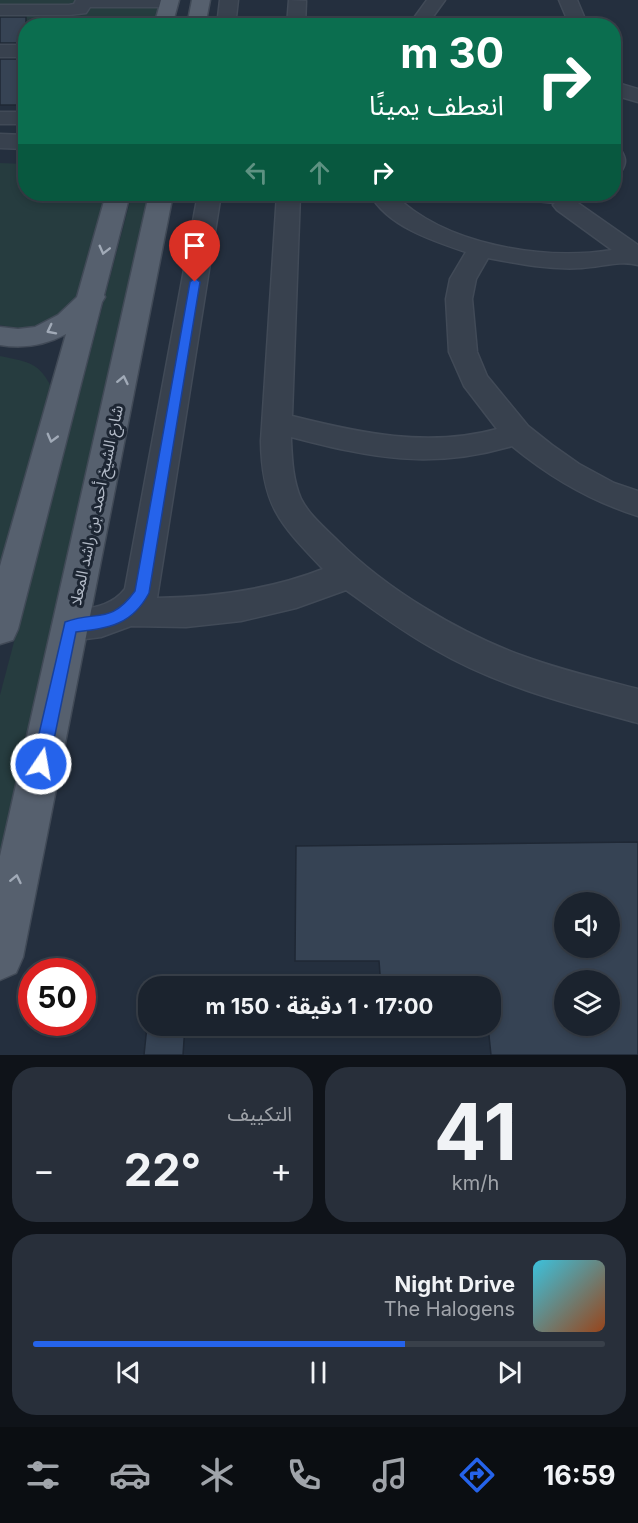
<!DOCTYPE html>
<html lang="ar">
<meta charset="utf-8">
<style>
body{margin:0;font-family:Inter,"Noto Sans Arabic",sans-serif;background:#282f3a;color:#f1f3f6;direction:rtl;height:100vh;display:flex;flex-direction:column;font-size:22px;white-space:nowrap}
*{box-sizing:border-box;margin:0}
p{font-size:20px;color:#a0a4aa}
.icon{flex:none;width:33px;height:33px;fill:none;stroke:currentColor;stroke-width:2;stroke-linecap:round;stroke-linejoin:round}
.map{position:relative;height:1055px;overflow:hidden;direction:ltr}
.sheet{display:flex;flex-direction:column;gap:12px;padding:12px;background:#0f1319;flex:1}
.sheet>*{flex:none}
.banner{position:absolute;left:18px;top:18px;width:603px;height:183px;border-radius:24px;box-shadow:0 3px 9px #0003,0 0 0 2px #39404a;direction:rtl;background:#0b6e4f;color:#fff;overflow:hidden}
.controls{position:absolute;left:554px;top:892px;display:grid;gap:12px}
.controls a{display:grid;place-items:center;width:66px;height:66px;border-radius:50%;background:#1b232e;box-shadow:0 3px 9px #0003,0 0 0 2px #39404a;font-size:30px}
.speed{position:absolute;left:18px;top:958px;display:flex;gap:12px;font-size:30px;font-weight:700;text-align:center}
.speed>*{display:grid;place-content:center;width:78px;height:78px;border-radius:50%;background:#1b232e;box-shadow:0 3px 9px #0003,0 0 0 2px #39404a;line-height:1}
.speed .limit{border:9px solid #d22;background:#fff;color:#111}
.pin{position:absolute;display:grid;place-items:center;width:51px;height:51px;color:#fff;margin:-62px -26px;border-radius:50% 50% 50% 0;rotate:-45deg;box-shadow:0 0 6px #0007}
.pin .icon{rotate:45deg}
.me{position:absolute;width:66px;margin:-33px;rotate:12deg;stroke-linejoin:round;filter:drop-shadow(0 0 4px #0008)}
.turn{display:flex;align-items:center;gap:21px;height:126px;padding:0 18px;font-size:27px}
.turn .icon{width:78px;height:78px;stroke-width:2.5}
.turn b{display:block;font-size:42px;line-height:51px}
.lanes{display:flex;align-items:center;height:57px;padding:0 18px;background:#0003;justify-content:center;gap:30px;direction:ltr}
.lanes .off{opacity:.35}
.big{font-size:45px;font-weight:700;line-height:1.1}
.sheet .card{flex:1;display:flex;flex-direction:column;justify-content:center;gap:9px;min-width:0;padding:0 21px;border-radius:24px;background:#282f3a}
.sheet .dial{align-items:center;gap:0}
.dial b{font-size:78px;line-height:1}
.song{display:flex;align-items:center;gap:18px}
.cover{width:72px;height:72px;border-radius:9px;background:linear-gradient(135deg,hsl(190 70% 55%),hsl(20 70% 35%))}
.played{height:6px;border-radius:3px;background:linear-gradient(90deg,#2563eb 65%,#39404a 65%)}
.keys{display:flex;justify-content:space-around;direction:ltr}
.heat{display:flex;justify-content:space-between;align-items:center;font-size:33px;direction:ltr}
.sheet .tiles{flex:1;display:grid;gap:12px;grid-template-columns:1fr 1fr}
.card:last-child{grid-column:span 2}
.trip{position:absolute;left:138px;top:976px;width:363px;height:60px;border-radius:24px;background:#1b232e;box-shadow:0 3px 9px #0003,0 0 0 2px #39404a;font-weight:700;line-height:60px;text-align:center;direction:rtl}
.tab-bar{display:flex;height:96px;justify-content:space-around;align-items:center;background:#0b0e12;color:#a0a4aa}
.tab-bar .icon{width:42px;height:42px}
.tab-bar .active{color:#2563eb}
.tab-bar b{font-size:27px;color:#f1f3f6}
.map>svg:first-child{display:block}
.green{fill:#263c3f}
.building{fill:#364354;stroke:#1f2835;stroke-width:1.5;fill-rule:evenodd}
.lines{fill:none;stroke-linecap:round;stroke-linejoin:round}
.minor-casing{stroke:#414a57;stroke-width:3}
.major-casing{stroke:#414a57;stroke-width:3}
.minor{fill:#38414e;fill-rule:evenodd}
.major{fill:#56606e;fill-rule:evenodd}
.oneway{stroke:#a1aab7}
.route{fill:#2563eb;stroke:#184099;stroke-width:1.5}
.labels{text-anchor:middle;stroke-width:6;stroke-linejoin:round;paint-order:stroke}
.street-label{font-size:16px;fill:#b4bcc9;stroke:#1d2633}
</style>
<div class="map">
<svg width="638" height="1055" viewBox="0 0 638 1055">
<rect width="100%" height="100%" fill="#242f3e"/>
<g class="green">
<polygon points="0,0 166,0 161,25 0,25"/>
<path d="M0 163 25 164 26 194H112L80 313C51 328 32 332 0 325Z"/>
<polygon points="132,194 152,194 0,860 0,695"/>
<path d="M0 356C34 363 40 363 56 396L0 591Z"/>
</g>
<g class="building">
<rect x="0" y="17" width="26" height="26"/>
<rect x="0" y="59" width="26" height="46"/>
<path d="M638 842V1055H491L488 1026H490V987H381L379 961H295L296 846ZM564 903H609V948H564ZM564 981H609V1026H564Z"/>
<polygon points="147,1026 185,1026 183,1055 144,1055"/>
</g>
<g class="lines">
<g class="minor-casing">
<g id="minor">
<polygon points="76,0 176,0 178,2 175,6 169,7 90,7 86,13 69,15 0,15 0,5 69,5 74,4"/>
<polygon points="220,0 238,0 235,26 217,26"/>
<polygon points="289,0 306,1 305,26 287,26"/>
<polygon points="427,0 445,0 432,18 431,26 413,26 414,18"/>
<polygon points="559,0 577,0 588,26 570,26"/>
<rect x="0" y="45" width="26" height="12"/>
<polygon points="614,82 638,89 638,102 614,95"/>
<rect x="0" y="112" width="26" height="12"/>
<polygon points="0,134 26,135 26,149 0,148"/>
<path d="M614 150 622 152C626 159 626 163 622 170L614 172Z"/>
<path d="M198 194H221L157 598C214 597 270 590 323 569 280 524 262 506 261 441L277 194H300L292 416C360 433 428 448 497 429L464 386 449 352 446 299 450 279 466 252C433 241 387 226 370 194H394C444 245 543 261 612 250L557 210 553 205 555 203 517 199 513 194H588L585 199 575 201 638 245V265C621 260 601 267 582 268 550 270 519 264 488 258L476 279 472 299 477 352 487 376 528 426 552 445 579 464 614 483 638 491V516C590 501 551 478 512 446 430 470 372 458 291 437V441C292 461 293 481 301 499 309 515 326 529 338 541 386 589 459 633 523 656 561 670 599 679 638 689V723C568 704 497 686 434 649 403 632 375 611 346 590L296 608 241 621 186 627 131 626 101 637 70 641 57 637 52 626 57 615C82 607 108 611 125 589Z"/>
</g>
</g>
<g class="major-casing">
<g id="major">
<polygon points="161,0 179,0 172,26 154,26"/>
<polygon points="192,0 210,0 205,26 187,26"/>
<path d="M106 194H130L104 295 105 297 102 302 18 629 13 640 0 644V566L66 334C46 345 23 349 0 345V327L18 329 35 327 58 315 77 297Z"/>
<polygon points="149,194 173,194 23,957 16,973 0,980 0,856"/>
</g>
</g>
<use href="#minor" class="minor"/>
<use href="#major" class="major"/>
</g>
<defs><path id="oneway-chevron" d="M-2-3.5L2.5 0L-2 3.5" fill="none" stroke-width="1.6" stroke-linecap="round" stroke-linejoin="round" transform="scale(1.5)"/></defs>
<g class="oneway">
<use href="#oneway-chevron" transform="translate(104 250) rotate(104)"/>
<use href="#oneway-chevron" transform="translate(51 330) rotate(153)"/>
<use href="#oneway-chevron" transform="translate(123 380) rotate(-78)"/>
<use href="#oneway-chevron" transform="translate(52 438) rotate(105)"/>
<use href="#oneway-chevron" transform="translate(16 879) rotate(-78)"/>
</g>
<path class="route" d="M195 278 200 282 149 593C132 625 109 628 76 632L49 764 46 769 41 772 35 769 32 764 65 622C98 610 110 625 135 591L190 282Z"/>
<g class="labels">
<g class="street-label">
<text transform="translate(96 505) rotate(-78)" y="6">شارع الشيخ أحمد بن راشد المعلا</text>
</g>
</g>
</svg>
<div class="controls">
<a><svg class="icon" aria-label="sound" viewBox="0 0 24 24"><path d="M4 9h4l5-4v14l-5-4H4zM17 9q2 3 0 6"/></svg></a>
<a><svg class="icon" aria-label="layers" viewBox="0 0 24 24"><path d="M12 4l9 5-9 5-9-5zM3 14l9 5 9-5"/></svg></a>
</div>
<div class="speed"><div class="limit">50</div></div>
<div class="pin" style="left:195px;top:282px;background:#d93025"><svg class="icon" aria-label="arrive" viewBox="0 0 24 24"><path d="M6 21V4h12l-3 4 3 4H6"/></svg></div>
<svg class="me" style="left:41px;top:764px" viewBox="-20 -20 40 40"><circle r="17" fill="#2563eb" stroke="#fff" stroke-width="3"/><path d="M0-11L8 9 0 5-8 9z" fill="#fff"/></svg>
<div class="trip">17:00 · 1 دقيقة · 150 m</div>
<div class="banner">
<div class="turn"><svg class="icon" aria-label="right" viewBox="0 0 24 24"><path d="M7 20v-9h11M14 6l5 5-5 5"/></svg><div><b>30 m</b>انعطف يمينًا</div></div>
<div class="lanes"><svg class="icon off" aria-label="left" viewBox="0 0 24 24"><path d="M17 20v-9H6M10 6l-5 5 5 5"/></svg><svg class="icon off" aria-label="ahead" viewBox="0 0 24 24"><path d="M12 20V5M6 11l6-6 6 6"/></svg><svg class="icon" aria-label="right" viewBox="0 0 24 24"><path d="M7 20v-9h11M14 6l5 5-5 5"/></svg></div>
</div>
</div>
<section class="sheet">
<div class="tiles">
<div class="card dial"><b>41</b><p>km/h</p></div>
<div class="card"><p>التكييف</p>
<div class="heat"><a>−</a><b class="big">22°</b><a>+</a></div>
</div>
<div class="card">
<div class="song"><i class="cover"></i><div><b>Night Drive</b><p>The Halogens</p></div></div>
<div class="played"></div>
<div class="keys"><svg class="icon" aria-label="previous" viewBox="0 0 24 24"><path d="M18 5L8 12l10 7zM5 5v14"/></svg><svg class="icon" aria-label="pause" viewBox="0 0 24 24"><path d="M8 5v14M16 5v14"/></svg><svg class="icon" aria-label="next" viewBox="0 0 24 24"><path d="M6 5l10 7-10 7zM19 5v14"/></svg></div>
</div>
</div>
</section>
<nav class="tab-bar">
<b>16:59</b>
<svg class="icon active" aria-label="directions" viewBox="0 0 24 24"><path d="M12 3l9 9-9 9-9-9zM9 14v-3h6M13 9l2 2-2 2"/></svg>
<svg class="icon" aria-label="music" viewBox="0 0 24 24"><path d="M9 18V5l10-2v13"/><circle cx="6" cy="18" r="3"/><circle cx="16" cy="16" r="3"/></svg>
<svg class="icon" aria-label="phone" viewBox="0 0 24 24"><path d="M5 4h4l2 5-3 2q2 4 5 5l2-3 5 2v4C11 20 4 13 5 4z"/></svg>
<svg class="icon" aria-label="climate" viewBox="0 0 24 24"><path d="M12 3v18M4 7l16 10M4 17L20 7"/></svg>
<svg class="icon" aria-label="car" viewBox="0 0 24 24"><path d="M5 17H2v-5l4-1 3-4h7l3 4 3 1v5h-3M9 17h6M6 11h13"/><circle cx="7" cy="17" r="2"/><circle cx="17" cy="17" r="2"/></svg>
<svg class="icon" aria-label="filters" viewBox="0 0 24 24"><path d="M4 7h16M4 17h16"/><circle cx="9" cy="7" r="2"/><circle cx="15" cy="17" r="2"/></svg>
</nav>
